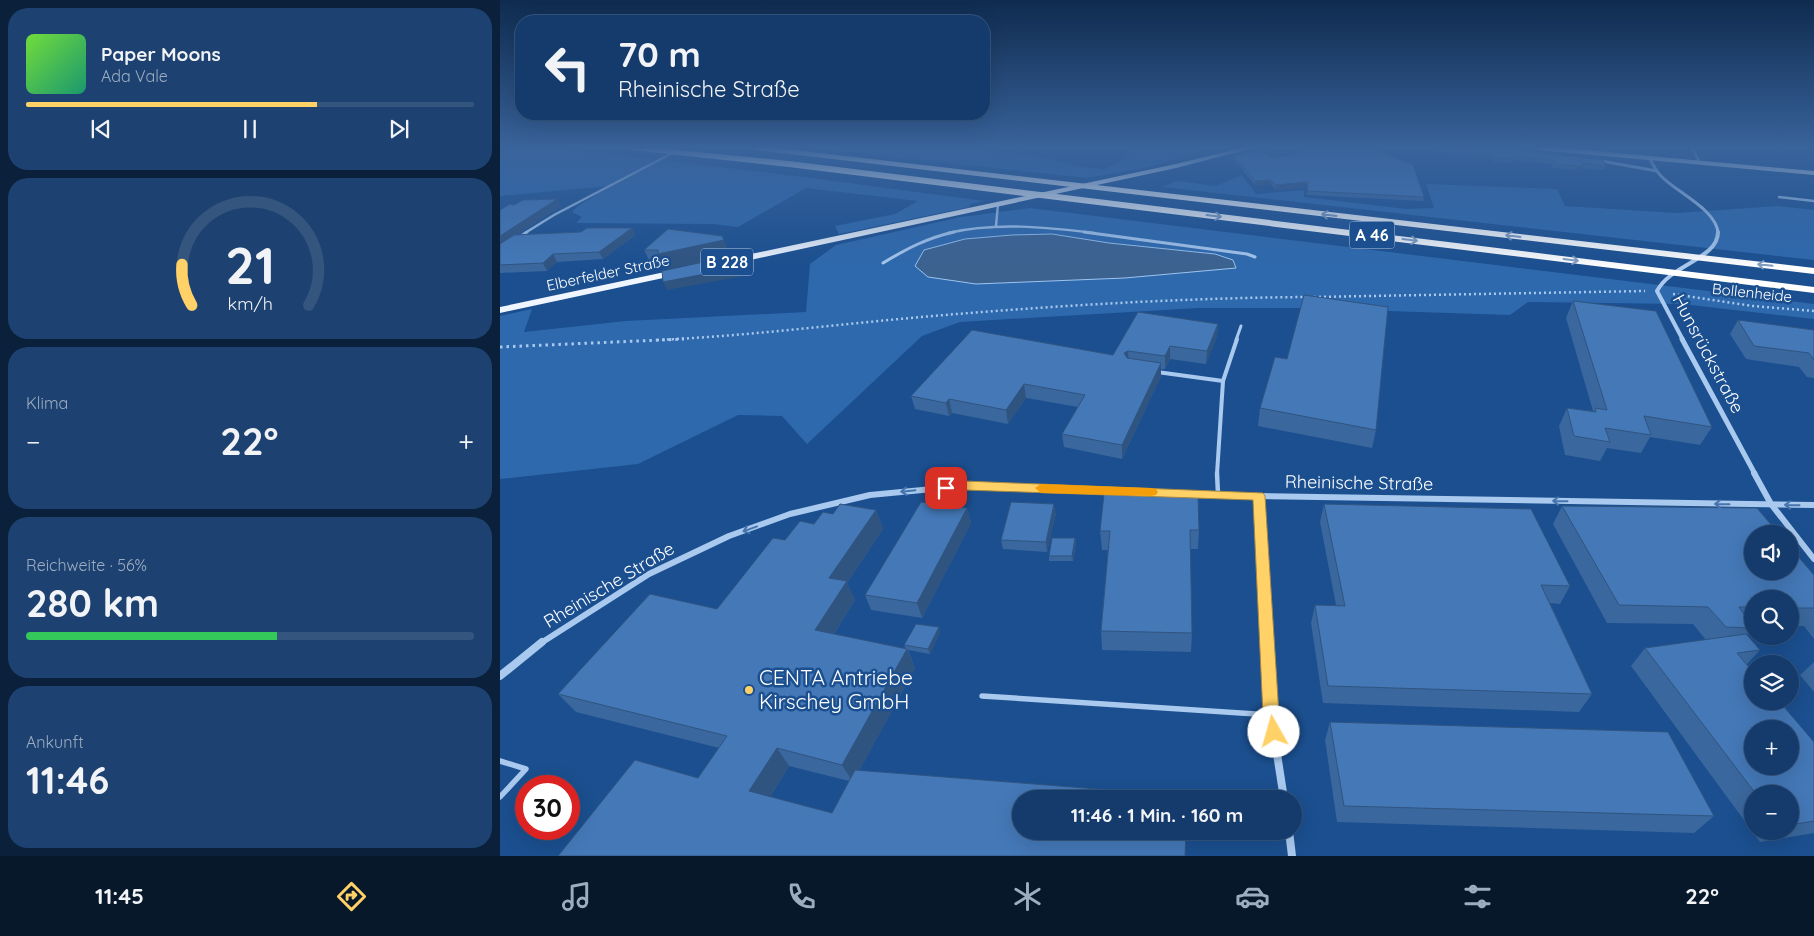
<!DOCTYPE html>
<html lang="de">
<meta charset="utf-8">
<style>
body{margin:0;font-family:Quicksand,sans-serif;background:#1d4271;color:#f1f3f6;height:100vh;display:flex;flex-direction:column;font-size:19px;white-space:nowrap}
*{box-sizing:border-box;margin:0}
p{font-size:16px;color:#9dadc1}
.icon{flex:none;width:28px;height:28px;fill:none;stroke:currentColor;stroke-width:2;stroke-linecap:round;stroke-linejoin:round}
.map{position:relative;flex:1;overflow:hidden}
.drawer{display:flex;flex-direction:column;gap:8px;padding:8px;background:#0b203b;width:500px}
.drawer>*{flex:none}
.top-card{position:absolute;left:15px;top:15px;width:475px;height:105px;border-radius:20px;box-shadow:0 5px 20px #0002,0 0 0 1px #33557e;background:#143b6b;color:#f1f3f6;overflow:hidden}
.controls{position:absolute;left:1244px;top:525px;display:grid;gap:10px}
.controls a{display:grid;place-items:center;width:55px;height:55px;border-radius:50%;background:#143b6b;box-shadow:0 5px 20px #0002,0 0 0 1px #33557e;font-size:25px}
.speed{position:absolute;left:15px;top:775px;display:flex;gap:10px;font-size:25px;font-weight:700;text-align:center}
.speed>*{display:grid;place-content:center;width:65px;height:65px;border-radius:50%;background:#143b6b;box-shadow:0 5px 20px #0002,0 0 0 1px #33557e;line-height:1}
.speed .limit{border:8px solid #d22;background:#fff;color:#111}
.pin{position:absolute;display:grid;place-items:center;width:42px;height:42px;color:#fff;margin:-21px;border-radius:10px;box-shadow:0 2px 8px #0006}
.me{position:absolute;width:55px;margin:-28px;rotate:353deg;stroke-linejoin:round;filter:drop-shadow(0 0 4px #0008)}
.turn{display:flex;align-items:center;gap:18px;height:105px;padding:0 20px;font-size:22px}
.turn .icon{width:65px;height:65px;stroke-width:2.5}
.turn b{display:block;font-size:35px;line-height:42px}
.big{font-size:38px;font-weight:700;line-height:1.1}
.drawer .tile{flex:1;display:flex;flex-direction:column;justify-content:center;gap:8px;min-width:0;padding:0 18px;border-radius:20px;background:#1d4271}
.drawer .dial{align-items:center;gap:0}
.dial svg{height:130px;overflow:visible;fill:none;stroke:#33557e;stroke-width:7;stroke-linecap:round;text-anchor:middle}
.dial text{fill:#f1f3f6;stroke:none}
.song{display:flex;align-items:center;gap:15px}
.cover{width:60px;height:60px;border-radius:8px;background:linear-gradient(135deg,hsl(100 70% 55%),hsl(160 70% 35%))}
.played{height:5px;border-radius:2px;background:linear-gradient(90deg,#ffd166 65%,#33557e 65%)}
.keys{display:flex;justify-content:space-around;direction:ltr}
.heat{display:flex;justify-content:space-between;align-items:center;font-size:28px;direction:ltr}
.charge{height:8px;border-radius:4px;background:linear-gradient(90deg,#34c759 56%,#33557e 0)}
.trip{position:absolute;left:512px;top:790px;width:290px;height:50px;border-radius:25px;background:#143b6b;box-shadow:0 5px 20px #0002,0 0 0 1px #33557e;font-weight:700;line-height:50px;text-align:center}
.dock{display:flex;height:80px;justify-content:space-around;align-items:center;background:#08182b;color:#9dadc1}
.dock .icon{width:35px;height:35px}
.dock .current{color:#ffd166}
.dock b{font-size:22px;color:#f1f3f6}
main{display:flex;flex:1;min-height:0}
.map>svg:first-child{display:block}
.green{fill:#2e69ad;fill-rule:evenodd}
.water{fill:#3c6290;stroke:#9cc4f0}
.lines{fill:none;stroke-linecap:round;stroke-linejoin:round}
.path-far1{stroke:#a9c9ee;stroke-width:2.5;stroke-dasharray:2 3;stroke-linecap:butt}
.path{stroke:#a9c9ee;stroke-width:3;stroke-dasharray:2.5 4;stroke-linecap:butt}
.service-far4{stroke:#a9c9ee;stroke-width:2.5}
.service-far3{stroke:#a9c9ee;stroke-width:3}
.service-far2{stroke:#a9c9ee;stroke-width:4}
.service-far1{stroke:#a9c9ee;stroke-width:4.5}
.service{stroke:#a9c9ee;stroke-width:5.5}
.minor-far4{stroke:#a9c9ee;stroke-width:3}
.minor-far3{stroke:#a9c9ee;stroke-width:4}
.minor-far2{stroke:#a9c9ee;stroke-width:5}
.minor-far1{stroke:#a9c9ee;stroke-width:6}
.minor{stroke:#a9c9ee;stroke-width:8}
.primary{fill:#f0f6ff;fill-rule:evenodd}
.motorway{fill:#fff;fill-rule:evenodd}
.wall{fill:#3a679d;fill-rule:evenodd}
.shaded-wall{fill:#305480}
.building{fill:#4478b7;stroke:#305480;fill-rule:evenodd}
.oneway{stroke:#829ec1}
.oneway2{stroke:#4674ac}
.route{fill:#ffd166;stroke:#a68842}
.slow{fill:#f59e0b}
.poi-dot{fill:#ffd166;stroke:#1b4f8f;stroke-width:2}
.labels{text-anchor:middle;stroke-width:5;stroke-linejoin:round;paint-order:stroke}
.far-street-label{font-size:15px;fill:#fff;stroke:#1b4f8f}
.shield{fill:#1b4f8f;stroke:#bbcadd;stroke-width:1}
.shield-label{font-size:16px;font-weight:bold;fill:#fff}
.street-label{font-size:18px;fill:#fff;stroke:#1b4f8f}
.near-poi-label{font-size:21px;fill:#fff;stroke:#1b4f8f;text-anchor:start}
</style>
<main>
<section class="drawer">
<div class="tile">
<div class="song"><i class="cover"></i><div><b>Paper Moons</b><p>Ada Vale</p></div></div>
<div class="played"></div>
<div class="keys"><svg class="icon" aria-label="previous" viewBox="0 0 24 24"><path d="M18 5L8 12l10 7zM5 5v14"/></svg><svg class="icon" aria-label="pause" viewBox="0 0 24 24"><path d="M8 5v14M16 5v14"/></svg><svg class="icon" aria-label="next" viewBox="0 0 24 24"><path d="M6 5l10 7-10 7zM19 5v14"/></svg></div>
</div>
<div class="tile dial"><svg viewBox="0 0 100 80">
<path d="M14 69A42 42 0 1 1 86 69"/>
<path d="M14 69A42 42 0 0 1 8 44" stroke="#ffd166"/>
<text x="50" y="56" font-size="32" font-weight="700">21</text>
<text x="50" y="72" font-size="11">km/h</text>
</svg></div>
<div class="tile"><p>Klima</p>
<div class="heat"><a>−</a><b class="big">22°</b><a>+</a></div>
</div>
<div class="tile"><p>Reichweite · 56%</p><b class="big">280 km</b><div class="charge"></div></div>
<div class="tile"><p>Ankunft</p><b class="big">11:46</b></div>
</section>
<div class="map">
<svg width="1314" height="856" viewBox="0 0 1314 856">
<rect width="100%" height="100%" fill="#1b4f8f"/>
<g class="green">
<path d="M0 148C62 148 124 156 185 163 285 174 385 188 485 201L471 204 469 207 339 234 335 226 395 214 418 201 306 188 238 227 213 224 76 223 82 217 72 212 78 206 111 186 0 196Z"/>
<polygon points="308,148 460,148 539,157 589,168 604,169 627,158 630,153 628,148 711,148 650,167 587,178"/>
<polygon points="742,175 756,194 804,190 804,197 906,209 934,208 926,184 1057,189 1065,206 1177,213 1277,206 1314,210 1314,260 662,187 677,181 715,186"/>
<path d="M530 208 1314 304V319L1182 304 1028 302 1010 315 796 308H698L460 322 422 336 307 444 282 416 238 415 138 464 0 479V316L32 309 24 332 126 321 306 312 310 264 336 245 461 217ZM552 234 609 243 715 254 465 239 512 235Z"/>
</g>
<polygon class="water" points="552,234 609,243 715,254 733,260 736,268 625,278 476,284 428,277 415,266 424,250 465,239 512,235"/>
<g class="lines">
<g class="path-far1">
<polyline points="1173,294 1253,306 1314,311"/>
<polyline points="814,297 1145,291"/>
<path d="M157 340C245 336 333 325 421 317 549 306 678 298 807 297"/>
</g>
<polyline class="path" points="0,347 184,339"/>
<g class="service-far4">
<polyline points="1192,148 1200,163"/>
<polyline points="1279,197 1314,201"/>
<polyline points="496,226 498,204"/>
<polyline points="25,233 54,215 182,148"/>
<path d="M448 233C496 222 545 227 594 233"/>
</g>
<g class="service-far3">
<polyline points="584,232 747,254 755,257"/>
<polyline points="21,236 27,232"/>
<path d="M383 263C406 249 427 238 454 232"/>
<polyline points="736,340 741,326"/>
</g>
<g class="service-far2">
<polyline points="657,372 723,381 717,474"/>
<polyline points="723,381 737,339"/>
</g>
<polyline class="service-far1" points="717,473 718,494"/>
<g class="service">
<polyline points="482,696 771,715"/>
<polyline points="0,761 26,769 0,797"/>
</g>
<g class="minor-far4">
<path d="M1150 159C1153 165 1156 171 1161 176 1176 192 1217 210 1218 233"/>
<polyline points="1096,160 1157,171"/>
</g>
<path class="minor-far3" d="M1183 340 1157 291C1171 264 1218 259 1218 232"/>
<polyline class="minor-far2" points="1182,339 1255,474"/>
<g class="minor-far1">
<polyline points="1254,473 1271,504 1314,559"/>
<polyline points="759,496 767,643"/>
<polyline points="41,643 149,574 229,536 290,514 370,495 464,486 759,496 1314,505"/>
</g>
<g class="minor">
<polyline points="767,642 771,715 784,799"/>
<polyline points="0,676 42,642"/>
<polyline points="789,831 792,856"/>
</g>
<g class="primary">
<polygon points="741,148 753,148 676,168 218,267 213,264 218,261 676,164"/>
<polygon points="1036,148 1062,148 1314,171 1314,175 1039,150"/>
<polygon points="179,269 184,272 182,274 0,313 0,307"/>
</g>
<g class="motorway">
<polygon points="128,148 157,148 289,161 1314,287 1314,293 289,167 132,150"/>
<polygon points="251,148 277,148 1314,268 1314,274 255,150"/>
</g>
</g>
<g class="wall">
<polygon points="907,148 999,148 1106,166 1104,170 1082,168 1081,170 1076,170 1053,168 1052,164 1012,160 1011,163 993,162 992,157"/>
<polygon points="1017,148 1036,148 1036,150"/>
<polygon points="1075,148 1094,148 1094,149"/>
<polygon points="734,156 774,158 924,197 923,201 807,195 807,187 776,190 771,184 755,185 734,160"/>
<polygon points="57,199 61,206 17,235 81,232 132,228 135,235 103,259 57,262 47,271 0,273 0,210 14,205"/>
<polygon points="168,229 230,256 166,269 164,266 152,266 144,250"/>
<polygon points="1073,301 1212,427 1200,445 1150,437 1141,453 1107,448 1100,461 1065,455 1059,426 1067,408 1093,411 1066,318"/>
<polygon points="1238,320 1314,330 1314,378 1307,377 1299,367 1246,359 1230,334"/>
<polygon points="718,324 717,336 706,364 670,359 665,369 661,369 661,376 622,459 564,447 562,434 578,407 526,398 508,424 452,413 449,416 415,409 411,396 613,355"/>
<polygon points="760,408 876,430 872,448 758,426"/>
<polygon points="824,504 1070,586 1060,604 1050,603 1092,694 1079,712 823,703 811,623 815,605 836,605 820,522"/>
<path d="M1062 506 1314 575V639L1304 626H1290V599H1252V629L1247 635 1260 650 1247 664 1314 742V833L1260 842 1131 666 1145 648 1206 640 1193 624 1107 623 1053 524ZM1252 794H1290V831H1252Z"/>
<polygon points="467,508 471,523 422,618 371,610 365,595"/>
<path d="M376 510 383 529 347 583 355 600 334 634 406 649 404 645 440 632 430 654 408 650 415 668 359 771 687 796 58 856 198 778 219 748 76 712 58 694 217 609 285 540 314 524 333 514ZM289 766 349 781 332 813 270 797Z"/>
<polygon points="556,513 547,552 503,549 501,540"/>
<polygon points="699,530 698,549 690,549 692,633 691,652 602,650 601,631 608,550 602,550 600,531"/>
<polygon points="575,538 576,543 573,561 549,561 549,556"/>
<polygon points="1314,662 1314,692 1300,675"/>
<polygon points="830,722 1214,816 1194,833 837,822 825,740"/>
</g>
<g class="shaded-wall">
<polygon points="1077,166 1083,166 1081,170 1076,170"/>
<polygon points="771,180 771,184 755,185 755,181"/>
<polygon points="807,182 807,187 776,190 776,185"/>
<polygon points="57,199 61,206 0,246 0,236"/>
<polygon points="132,228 135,235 103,259 99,252"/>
<polygon points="224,240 230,256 166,269 158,254"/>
<polygon points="53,254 57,262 47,271 43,263"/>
<polygon points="236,268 239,277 167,290 163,282"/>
<polygon points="718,324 717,336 706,364 707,351"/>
<polygon points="670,346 670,359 665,369 665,356"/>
<polygon points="628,351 629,364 624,353"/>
<polygon points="661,363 661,376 622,459 622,445"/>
<polygon points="524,384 526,398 508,424 506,410"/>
<polygon points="449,399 452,413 449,416 446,403"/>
<polygon points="554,504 556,513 547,552 546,542"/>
<polygon points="467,508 471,523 422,618 417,603"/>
<polygon points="376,510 383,529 347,583 355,600 325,648 315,630 329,578"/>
<polygon points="575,538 576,543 573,561 572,556"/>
<polygon points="439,627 440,632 430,654 428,649"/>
<polygon points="407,649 415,668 353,782 342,765"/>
<polygon points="277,748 289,766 263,808 249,791"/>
</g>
<g class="building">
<polygon points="822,148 871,148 913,165 924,197 808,191 807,182 776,185 771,180 755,181 734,156 758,150 774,158"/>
<polygon points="940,148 999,148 1103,160 1106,166 1082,163 1083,166 1077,166 1055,164 1054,160 1011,156 1012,159 994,158 993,154"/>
<polygon points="57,199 0,236 0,210 10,204 14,205 23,200"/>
<polygon points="87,228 132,228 99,252 53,254 43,263 0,265 0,244 14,235 81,232"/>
<polygon points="168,229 222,236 224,240 158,254 158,250 144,250"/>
<polygon points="231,256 236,268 163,282 162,271"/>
<polygon points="804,295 888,307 876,430 760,408 775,357 787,359"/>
<polygon points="1073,301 1156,311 1212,427 1144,416 1151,435 1105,428 1110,442 1074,436 1067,408 1096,412 1095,408 1107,410"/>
<polygon points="638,312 718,324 707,351 670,346 665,356 628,351 624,353 627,358 661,363 622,445 562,434 585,395 524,384 506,410 449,399 446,403 411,396 472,330 613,355"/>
<polygon points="1238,320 1314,330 1314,360 1309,353 1254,346"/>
<polygon points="604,494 698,496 699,530 690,530 692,633 601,631 610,531 600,531"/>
<polygon points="421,502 467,508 417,603 365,595"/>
<polygon points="511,502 554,504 546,542 501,540"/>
<polygon points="340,504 376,510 329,578 347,581 315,630 407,649 342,765 277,748 249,791 332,813 355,770 687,796 687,799 521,799 521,831 686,831 685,856 58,856 135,760 198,778 227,736 58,694 150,594 217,609 273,538 285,540 300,521 314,524 323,512 333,514"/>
<polygon points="824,504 1031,509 1070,586 1041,585 1092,694 828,686 815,605 845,606"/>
<polygon points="1062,506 1257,508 1279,534 1252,534 1252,571 1290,571 1290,547 1314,575 1314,608 1290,608 1290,599 1252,599 1252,607 1239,607 1252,626 1252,628 1226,627 1208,607 1119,605"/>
<polygon points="552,538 575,538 572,556 549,556"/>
<polygon points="416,624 439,627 428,649 404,645"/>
<path d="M1246 634 1260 650 1237 653 1252 671V701H1279L1314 742V821L1290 825V794H1256L1145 648ZM1252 729H1290V766H1252Z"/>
<polygon points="830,722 1168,732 1214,816 844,806"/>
</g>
<defs><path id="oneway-shaft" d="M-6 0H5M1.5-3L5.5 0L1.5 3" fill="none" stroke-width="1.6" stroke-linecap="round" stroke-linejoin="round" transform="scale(1.25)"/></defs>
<g class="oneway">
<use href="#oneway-shaft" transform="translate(829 215) rotate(-173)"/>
<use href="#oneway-shaft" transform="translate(714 216) rotate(7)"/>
<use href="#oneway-shaft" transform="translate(1013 236) rotate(-173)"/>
<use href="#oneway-shaft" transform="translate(910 240) rotate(7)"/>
<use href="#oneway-shaft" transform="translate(1071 260) rotate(7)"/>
<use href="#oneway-shaft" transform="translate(1265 265) rotate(-174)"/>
</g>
<g class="oneway2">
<use href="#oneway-shaft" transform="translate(408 491) rotate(174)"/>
<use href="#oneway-shaft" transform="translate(1060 501) rotate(-179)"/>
<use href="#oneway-shaft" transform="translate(1222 504) rotate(-179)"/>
<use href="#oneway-shaft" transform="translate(1292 505) rotate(-179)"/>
<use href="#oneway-shaft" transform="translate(250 529) rotate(160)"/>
</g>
<linearGradient id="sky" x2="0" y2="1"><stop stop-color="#0f2b4f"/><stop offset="0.55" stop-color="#39639b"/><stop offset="1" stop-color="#39639b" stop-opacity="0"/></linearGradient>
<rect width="1314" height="268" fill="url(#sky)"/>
<polygon class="route" points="464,481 763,493 765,496 779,715 782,732 780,737 774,740 768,737 763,715 753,500 464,490 446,492 439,488 446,483"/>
<polygon class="slow" points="541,484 651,488 656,489 658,492 656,495 651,496 541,493 535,488"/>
<circle class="poi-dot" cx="249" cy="690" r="5"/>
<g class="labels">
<g class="far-street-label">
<text transform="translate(108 273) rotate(-12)" y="5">Elberfelder Straße</text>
<text transform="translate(1252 293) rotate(6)" y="5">Bollenheide</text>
</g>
<g class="shield">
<rect x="849.5" y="221.5" width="45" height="27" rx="4"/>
<rect x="201" y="248.5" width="52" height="27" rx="4"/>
</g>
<g class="shield-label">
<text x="872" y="241">A 46</text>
<text x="227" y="268">B 228</text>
</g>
<g class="street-label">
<text transform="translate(1208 354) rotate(62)" y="6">Hunsrückstraße</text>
<text transform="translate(859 483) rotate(1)" y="6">Rheinische Straße</text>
<text transform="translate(109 585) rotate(-31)" y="6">Rheinische Straße</text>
</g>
<g class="near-poi-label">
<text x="259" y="685">CENTA Antriebe<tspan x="259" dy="24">Kirschey GmbH</tspan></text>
</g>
</g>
</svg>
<div class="controls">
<a><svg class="icon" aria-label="sound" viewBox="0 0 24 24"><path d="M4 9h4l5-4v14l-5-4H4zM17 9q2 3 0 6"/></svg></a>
<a><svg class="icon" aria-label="search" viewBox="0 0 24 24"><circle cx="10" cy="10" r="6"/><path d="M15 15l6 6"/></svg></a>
<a><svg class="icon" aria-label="layers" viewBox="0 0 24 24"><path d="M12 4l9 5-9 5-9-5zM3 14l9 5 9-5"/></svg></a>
<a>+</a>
<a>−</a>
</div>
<div class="speed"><div class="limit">30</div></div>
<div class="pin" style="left:446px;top:488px;background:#d93025"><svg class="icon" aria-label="arrive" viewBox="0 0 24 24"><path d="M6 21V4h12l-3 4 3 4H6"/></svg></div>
<svg class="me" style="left:774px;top:732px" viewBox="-20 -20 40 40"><circle r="19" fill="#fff"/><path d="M0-13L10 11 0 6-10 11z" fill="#ffd166"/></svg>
<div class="trip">11:46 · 1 Min. · 160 m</div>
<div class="top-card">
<div class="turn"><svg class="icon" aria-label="left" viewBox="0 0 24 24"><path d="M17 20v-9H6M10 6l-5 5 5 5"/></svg><div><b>70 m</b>Rheinische Straße</div></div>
</div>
</div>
</main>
<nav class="dock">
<b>11:45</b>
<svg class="icon current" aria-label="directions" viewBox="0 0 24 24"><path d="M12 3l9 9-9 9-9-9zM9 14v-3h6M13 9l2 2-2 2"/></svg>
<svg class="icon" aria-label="music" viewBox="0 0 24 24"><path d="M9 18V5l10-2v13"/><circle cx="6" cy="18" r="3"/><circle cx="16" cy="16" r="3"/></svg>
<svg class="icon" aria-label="phone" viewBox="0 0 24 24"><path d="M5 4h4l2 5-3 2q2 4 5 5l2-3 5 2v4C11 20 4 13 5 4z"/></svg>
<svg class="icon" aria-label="climate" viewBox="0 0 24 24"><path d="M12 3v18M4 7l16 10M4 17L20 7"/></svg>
<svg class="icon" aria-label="car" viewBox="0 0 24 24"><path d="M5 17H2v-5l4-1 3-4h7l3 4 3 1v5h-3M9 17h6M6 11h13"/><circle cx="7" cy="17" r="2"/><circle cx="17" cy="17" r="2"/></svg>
<svg class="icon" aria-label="filters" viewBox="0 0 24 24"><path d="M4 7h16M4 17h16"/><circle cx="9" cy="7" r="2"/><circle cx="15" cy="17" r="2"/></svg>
<b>22°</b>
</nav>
